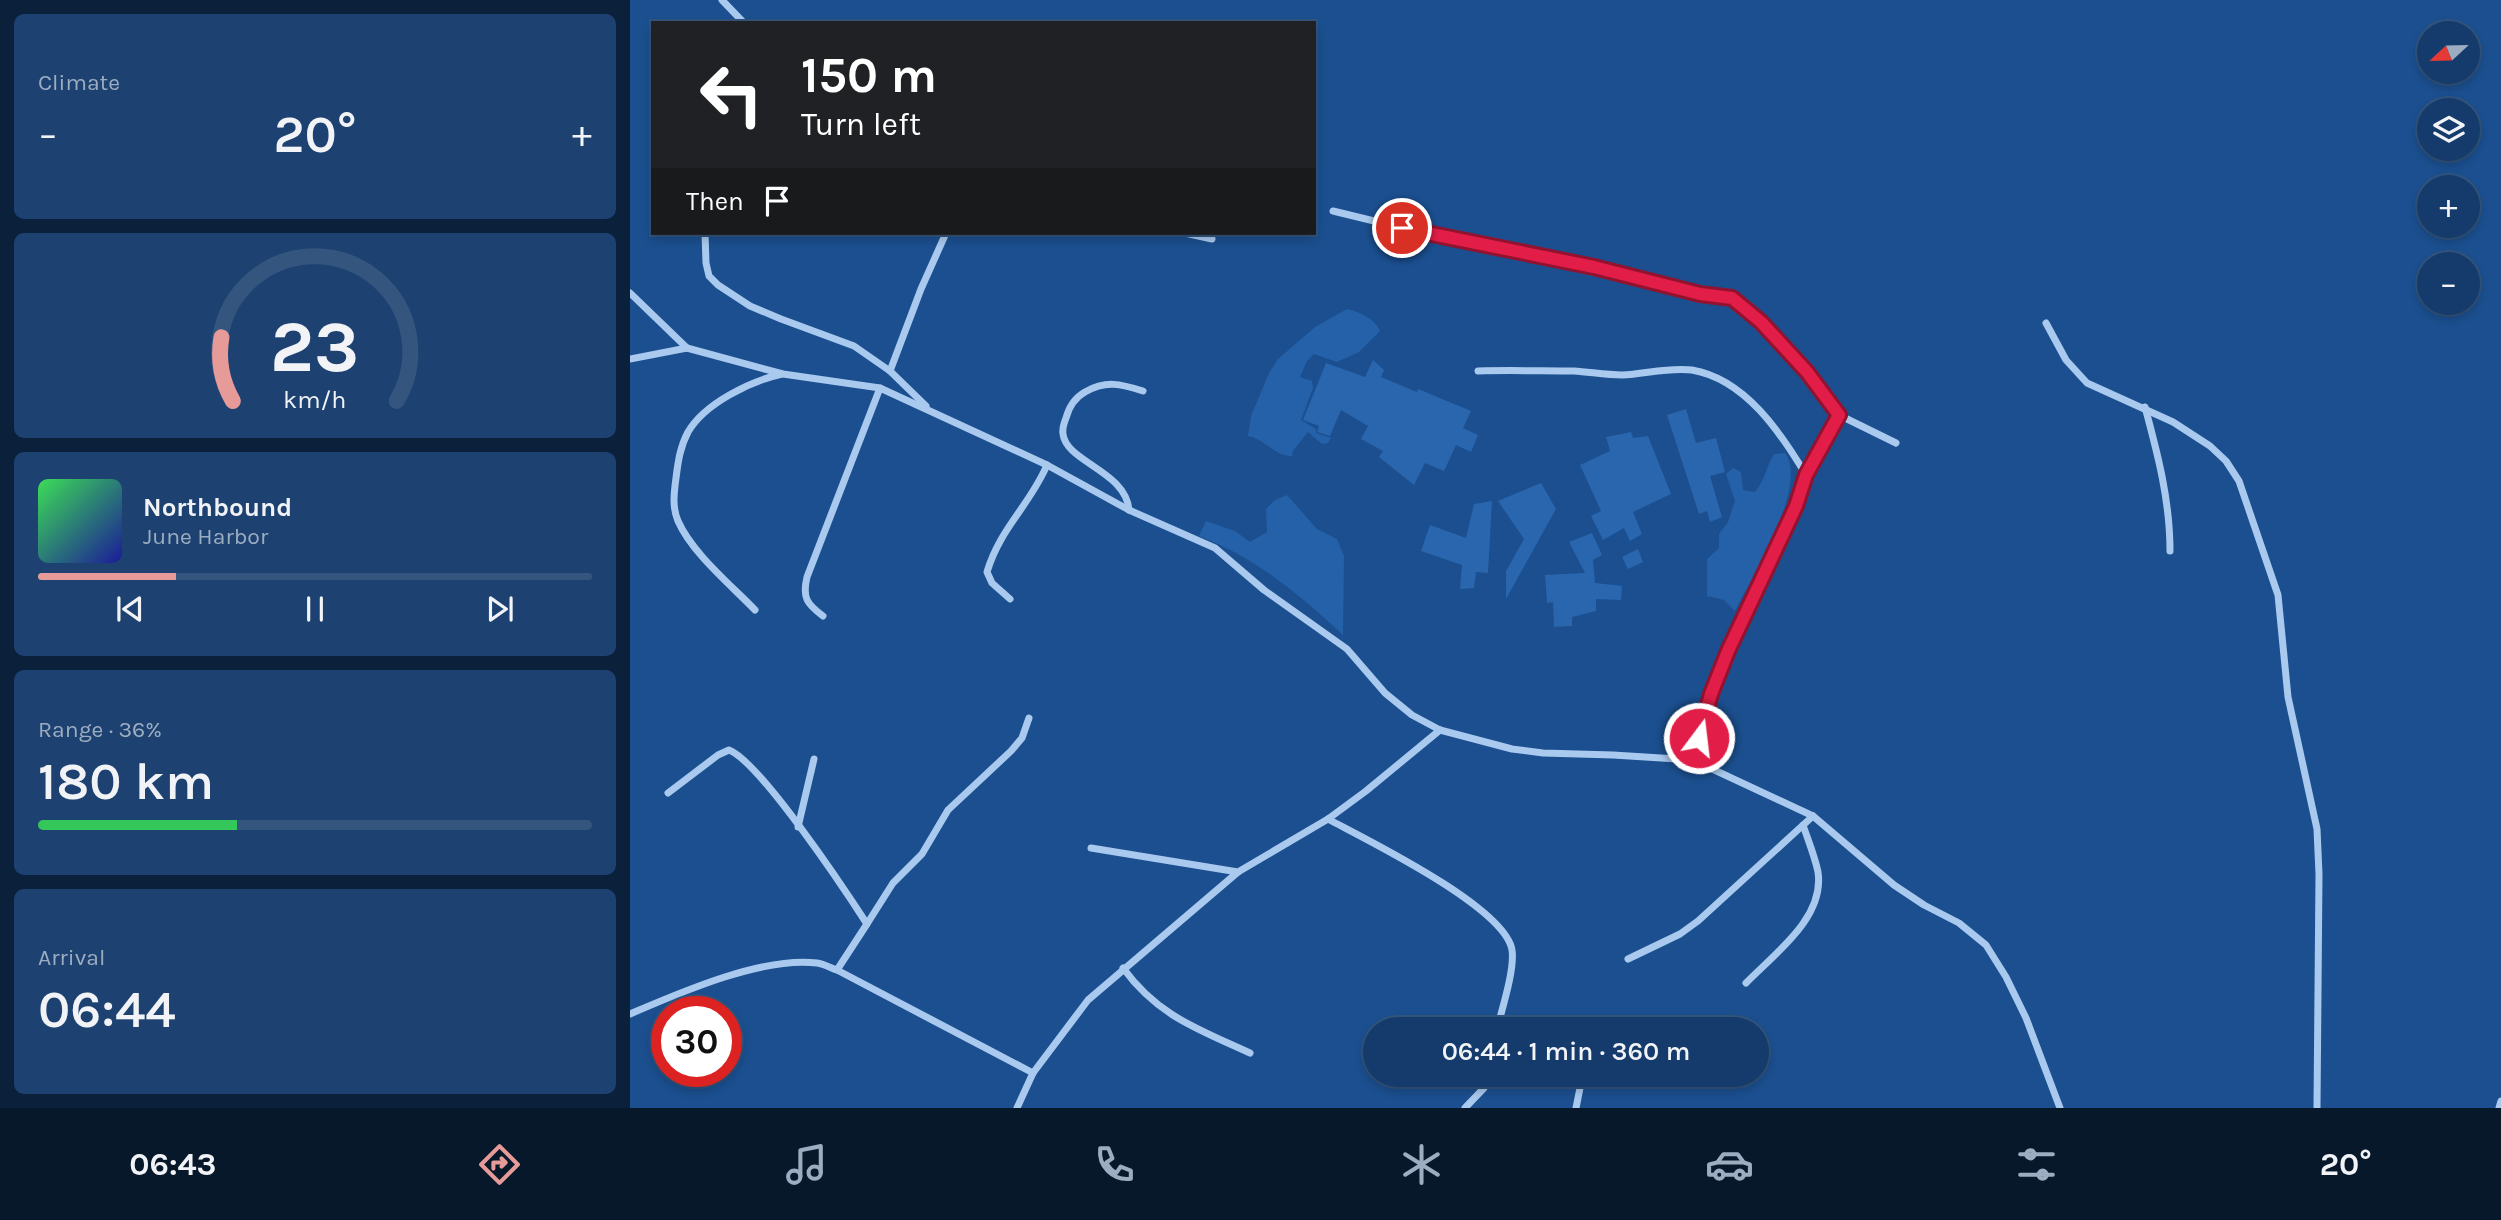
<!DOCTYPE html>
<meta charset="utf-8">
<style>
body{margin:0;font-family:Karla,sans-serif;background:#1d4271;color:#f1f3f6;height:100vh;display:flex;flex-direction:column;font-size:26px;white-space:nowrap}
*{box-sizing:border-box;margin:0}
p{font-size:23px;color:#9dadc1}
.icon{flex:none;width:38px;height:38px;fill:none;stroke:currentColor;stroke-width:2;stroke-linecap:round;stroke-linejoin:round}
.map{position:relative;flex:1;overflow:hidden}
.side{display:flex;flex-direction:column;gap:14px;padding:14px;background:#0b203b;width:630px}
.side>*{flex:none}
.guide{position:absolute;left:21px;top:21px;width:665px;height:214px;border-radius:0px;box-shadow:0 4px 10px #0003,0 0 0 2px #33557e;background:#202124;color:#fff;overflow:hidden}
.needle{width:46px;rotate:248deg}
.tools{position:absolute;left:1787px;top:21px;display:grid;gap:14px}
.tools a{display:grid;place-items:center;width:63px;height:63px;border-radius:50%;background:#143b6b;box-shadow:0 4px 10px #0003,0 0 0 2px #33557e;font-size:35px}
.speed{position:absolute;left:21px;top:996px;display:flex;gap:14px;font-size:35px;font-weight:700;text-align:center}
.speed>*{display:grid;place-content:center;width:91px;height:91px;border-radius:50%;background:#143b6b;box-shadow:0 4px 10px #0003,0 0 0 2px #33557e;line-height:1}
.speed .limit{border:10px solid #d22;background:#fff;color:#111}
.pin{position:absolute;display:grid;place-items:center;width:60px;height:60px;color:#fff;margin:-30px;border:4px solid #fff;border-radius:50%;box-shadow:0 2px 7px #0007}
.me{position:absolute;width:77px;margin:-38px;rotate:15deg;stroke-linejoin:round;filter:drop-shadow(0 0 5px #0008)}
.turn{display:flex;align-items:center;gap:24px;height:147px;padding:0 35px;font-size:32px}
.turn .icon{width:91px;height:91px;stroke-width:2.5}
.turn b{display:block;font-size:49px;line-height:60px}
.then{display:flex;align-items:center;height:66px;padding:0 35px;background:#0003;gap:14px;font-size:26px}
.big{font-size:52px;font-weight:600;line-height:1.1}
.side .tile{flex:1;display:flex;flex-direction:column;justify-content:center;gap:10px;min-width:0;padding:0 24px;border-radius:10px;background:#1d4271}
.side .dial{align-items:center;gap:0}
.dial svg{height:182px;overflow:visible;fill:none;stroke:#33557e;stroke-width:7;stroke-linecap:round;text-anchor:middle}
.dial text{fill:#f1f3f6;stroke:none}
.song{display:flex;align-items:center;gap:21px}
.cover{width:84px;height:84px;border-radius:10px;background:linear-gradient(135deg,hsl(130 70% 55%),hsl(240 70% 35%))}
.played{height:7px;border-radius:4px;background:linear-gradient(90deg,#e69b98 25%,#33557e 25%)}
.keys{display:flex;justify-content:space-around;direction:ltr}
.heat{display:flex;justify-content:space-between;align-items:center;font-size:38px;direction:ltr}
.charge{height:10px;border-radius:5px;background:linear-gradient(90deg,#34c759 36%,#33557e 0)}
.trip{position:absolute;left:733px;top:1017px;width:406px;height:70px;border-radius:35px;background:#143b6b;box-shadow:0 4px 10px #0003,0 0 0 2px #33557e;font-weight:600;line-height:70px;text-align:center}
.tabs{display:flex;height:112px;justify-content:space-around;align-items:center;background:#08182b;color:#9dadc1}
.tabs .icon{width:49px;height:49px}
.tabs .active{color:#e69b98}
.tabs b{font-size:32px;color:#f1f3f6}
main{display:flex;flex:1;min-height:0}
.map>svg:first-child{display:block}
.green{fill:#2461a8}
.building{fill:#2a66ad}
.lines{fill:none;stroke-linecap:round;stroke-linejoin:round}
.minor{stroke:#a9c9ee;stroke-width:7}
.route-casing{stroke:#92132f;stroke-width:18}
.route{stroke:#e11d48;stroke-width:12}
</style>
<main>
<section class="side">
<div class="tile"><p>Climate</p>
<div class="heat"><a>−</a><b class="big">20°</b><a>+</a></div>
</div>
<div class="tile dial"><svg viewBox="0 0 100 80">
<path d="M14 69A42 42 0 1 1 86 69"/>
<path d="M14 69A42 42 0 0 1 9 41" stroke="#e69b98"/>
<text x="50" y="56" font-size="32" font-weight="700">23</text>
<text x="50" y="72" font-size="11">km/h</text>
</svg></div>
<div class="tile">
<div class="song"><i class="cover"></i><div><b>Northbound</b><p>June Harbor</p></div></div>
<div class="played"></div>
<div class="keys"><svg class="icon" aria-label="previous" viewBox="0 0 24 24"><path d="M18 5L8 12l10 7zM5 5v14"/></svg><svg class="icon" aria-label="pause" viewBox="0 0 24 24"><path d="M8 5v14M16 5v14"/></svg><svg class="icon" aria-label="next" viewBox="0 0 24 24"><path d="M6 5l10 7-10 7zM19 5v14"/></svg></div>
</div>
<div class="tile"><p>Range · 36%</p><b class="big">180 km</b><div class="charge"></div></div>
<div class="tile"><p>Arrival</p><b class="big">06:44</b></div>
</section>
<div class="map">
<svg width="1871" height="1108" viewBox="0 0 1871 1108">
<rect width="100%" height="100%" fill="#1b4f8f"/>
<g class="green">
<path d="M717 309C729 312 746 319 750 331L729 352 707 362 684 354 677 361 670 377 682 381 683 388 671 420 686 429V433L701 438 698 443 692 444 678 432 663 451 662 456C645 456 634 439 618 436L621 416 639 373 648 359 685 327Z"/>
<path d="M1155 453C1179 486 1122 577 1105 611L1094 600 1077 596V559L1089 548V534L1098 522 1105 501 1096 474 1103 468 1111 472 1113 490 1125 492C1135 480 1136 467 1144 454Z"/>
<path d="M657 495 687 529 707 539 714 556 713 635C670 595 625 557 569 536L576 521 605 531 620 542 637 532 636 509 645 500Z"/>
</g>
<g class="building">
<polygon points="743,360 754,370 751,377 787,392 788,389 841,411 833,428 848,435 841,452 826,445 814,471 795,463 784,485 749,457 753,451 731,439 738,426 711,410 700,436 687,432 689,426 673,420 696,363 735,377"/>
<polygon points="1056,409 1066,443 1086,438 1095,472 1080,476 1092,517 1080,522 1077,511 1069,514 1037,415"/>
<polygon points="1001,432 1003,438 1018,436 1041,494 1003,512 1012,534 1000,541 994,528 973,540 961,516 971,511 950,465 980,451 976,437"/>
<polygon points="911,483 926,509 876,599 876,571 894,539 868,501"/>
<polygon points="862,501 858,573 846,572 844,588 830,589 832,565 791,551 800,525 836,538 844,504"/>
<polygon points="962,533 972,555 963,560 965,583 992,586 991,600 966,599 966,611 942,617 942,626 924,627 923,602 917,603 915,575 955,573 939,542"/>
<polygon points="1008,549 1013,562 998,569 992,557"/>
</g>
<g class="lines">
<g class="minor">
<polyline points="92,0 114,23"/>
<polyline points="703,211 818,239 964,267 1070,294 1102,298 1131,322 1177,372 1209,415"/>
<polyline points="75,233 76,263 79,276 88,285 120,306 151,319 224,346 260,371"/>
<polyline points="555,233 582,239"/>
<polyline points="0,293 57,348"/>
<polyline points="1416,323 1436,360 1457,383 1543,422 1580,446 1596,461 1609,481 1648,595 1658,697 1687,829 1689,874 1687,1108"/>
<polyline points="0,359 57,348 153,374 250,388 417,465 499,510 585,548 634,590 717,649 755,693 782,715 810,730 882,749 913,753 983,755 1063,760 1183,816 1264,885 1294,905 1329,923 1356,945 1376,977 1396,1018 1430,1108"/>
<path d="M848 371C880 370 912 371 944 371 960 372 976 375 992 375 1015 374 1039 367 1062 370 1115 379 1151 433 1176 475"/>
<polyline points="296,406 260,371 291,289 316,233"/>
<path d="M1515 407C1528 455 1540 501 1540 551"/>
<path d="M499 510C496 471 436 462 433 434 432 428 434 423 436 418 439 407 446 397 455 392 476 380 491 384 513 391"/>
<path d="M380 599 362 583 357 572C370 528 400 505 417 465"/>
<path d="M125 610C101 585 62 553 48 521 42 507 44 493 46 478 48 462 50 447 58 432 75 403 121 381 152 374"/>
<path d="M193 616C177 604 172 598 177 577L250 388"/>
<polyline points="1063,760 1081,694 1098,651 1166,507 1176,475 1209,415 1266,443"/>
<path d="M38 793 88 755 99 750C130 762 215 890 237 924L207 970 403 1073"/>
<path d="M698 819C737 840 875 907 882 950 885 969 872 1009 867 1029"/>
<polyline points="168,827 184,759"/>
<polyline points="461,848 608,872"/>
<polyline points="237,924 263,883 292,854 318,810 381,751 392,738 399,718"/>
<polyline points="998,959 1050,934 1068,921 1183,816"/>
<path d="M493 968C528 1016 568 1029 620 1053"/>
<path d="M1116 983C1144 954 1195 918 1188 872 1185 857 1178 840 1173 825"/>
<path d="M0 1014C49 993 133 956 187 963 194 964 201 968 207 970"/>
<polyline points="387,1108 403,1073 458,1000 608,872 698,819 736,791 810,730"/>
<polyline points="835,1108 854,1088 860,1074"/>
<polyline points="946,1108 951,1083"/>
<polyline points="1869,1108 1871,1101"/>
</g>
</g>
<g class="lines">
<g class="route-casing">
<polyline id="route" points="772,228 964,267 1070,294 1102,298 1131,322 1177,372 1209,415 1176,475 1166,506 1098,651 1081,694 1069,738"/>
</g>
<use href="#route" class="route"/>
</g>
</svg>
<div class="tools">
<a><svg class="needle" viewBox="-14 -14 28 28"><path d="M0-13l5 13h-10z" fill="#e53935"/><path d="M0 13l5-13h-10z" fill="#9dadc1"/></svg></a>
<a><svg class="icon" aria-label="layers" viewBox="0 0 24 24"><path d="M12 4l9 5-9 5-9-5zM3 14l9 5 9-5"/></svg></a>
<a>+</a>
<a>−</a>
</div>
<div class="speed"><div class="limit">30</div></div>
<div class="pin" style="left:772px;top:228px;background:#d93025"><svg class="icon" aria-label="arrive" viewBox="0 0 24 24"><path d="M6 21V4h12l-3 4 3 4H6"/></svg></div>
<svg class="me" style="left:1069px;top:738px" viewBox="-20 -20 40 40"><circle r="17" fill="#e11d48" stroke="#fff" stroke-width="3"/><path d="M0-11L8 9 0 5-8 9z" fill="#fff"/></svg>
<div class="trip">06:44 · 1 min · 360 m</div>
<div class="guide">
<div class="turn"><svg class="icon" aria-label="left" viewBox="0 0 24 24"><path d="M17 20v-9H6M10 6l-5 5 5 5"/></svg><div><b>150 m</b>Turn left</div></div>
<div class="then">Then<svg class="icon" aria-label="arrive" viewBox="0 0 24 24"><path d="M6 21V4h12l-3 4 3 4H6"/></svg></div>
</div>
</div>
</main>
<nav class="tabs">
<b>06:43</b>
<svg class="icon active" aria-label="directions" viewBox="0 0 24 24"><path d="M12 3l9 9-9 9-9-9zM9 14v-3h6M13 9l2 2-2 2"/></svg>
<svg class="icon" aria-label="music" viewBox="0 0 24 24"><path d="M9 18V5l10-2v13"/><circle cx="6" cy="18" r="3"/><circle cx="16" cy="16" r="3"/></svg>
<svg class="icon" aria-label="phone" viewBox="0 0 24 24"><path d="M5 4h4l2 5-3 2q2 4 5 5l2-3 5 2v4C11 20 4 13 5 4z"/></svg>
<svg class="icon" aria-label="climate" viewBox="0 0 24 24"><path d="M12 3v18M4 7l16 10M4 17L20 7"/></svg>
<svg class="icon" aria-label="car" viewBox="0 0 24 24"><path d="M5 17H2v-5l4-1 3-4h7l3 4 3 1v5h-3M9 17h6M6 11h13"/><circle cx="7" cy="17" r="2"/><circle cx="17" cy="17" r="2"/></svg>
<svg class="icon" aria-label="filters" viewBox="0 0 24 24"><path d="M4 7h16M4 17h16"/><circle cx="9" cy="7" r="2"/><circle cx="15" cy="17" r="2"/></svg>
<b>20°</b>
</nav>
